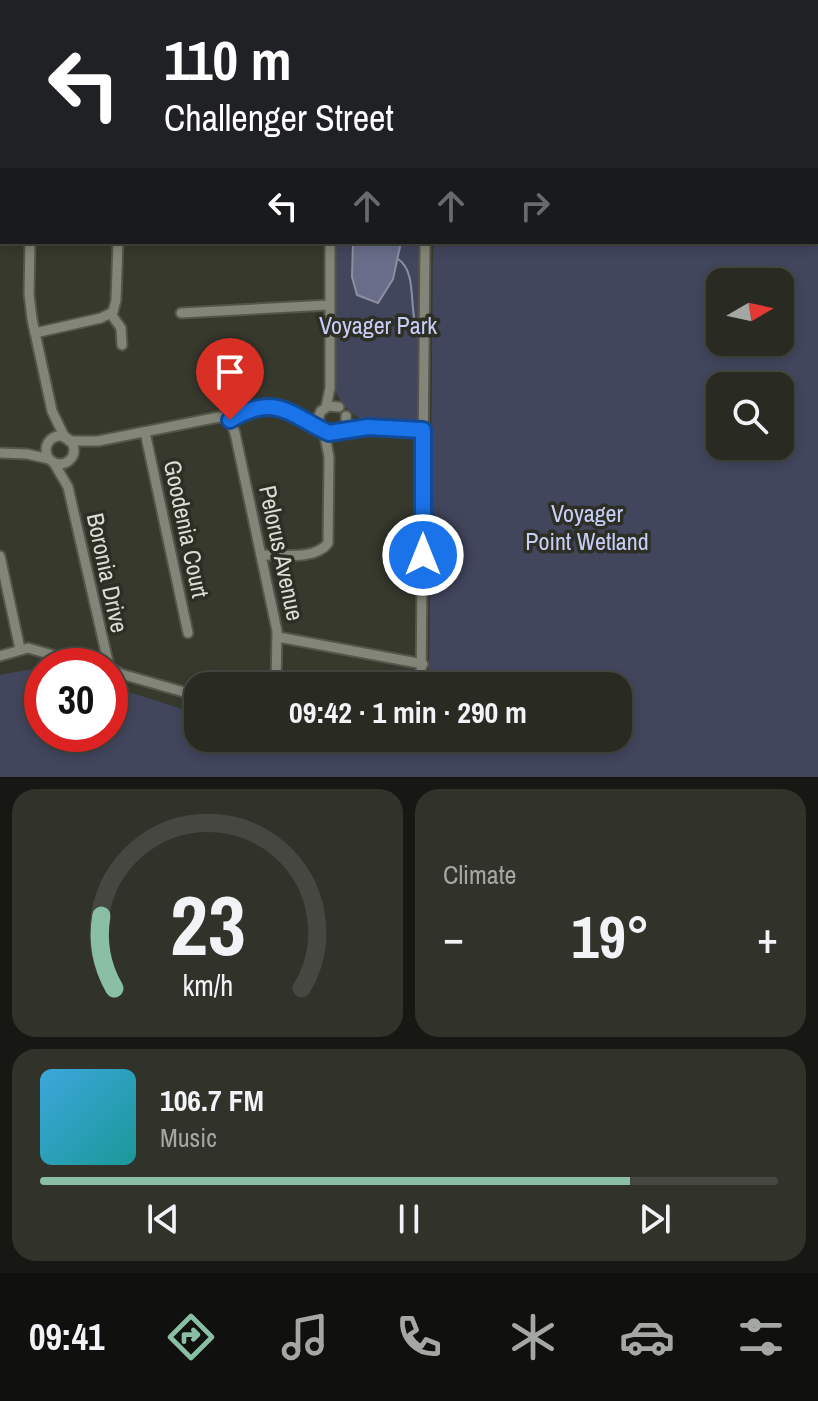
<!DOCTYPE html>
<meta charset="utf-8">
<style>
body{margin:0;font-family:"Archivo Narrow",sans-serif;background:#31332a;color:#f1f3f6;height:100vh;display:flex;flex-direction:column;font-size:30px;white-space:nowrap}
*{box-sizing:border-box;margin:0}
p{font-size:26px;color:#a5a7a5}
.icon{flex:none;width:44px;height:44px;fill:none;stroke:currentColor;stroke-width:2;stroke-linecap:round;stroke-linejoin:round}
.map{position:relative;height:777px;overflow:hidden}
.details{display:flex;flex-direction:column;gap:12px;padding:12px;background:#171813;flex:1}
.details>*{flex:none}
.top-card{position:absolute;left:0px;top:0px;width:818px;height:244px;box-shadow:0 4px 12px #0003,0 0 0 2px #454740;background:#202124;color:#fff;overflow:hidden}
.needle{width:52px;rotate:81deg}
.fabs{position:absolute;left:706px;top:268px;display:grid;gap:16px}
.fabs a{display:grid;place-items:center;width:88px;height:88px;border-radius:16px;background:#292b22;box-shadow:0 4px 12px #0003,0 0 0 2px #454740;font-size:40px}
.speed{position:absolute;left:24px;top:648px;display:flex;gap:16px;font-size:40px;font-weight:700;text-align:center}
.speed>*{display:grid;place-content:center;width:104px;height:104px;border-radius:50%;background:#292b22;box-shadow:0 4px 12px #0003,0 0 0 2px #454740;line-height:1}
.speed .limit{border:12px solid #d22;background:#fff;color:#111}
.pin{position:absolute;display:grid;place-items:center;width:68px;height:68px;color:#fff;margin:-82px -34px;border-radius:50% 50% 50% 0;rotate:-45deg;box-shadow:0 0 8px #0007}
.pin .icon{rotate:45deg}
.me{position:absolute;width:88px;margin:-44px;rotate:0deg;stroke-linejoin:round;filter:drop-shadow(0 0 6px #0008)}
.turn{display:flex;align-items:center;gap:28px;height:168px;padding:0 32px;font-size:36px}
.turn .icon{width:104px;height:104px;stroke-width:2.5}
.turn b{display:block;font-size:56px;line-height:68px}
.lanes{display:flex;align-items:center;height:76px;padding:0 32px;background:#0003;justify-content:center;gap:40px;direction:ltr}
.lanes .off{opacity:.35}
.big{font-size:60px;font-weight:800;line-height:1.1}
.details .tile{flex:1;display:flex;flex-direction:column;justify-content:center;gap:12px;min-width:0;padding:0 28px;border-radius:24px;background:#31332a}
.details .dial{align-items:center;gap:0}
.dial svg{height:208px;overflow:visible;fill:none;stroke:#454740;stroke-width:7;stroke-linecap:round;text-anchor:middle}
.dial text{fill:#f1f3f6;stroke:none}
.song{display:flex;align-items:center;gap:24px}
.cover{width:96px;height:96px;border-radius:12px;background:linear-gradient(135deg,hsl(200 70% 55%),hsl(180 70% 35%))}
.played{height:8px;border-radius:4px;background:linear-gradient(90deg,#8abfa5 80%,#454740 80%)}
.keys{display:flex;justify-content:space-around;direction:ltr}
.heat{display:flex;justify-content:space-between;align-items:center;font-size:44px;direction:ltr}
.details .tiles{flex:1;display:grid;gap:12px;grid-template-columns:1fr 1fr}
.tile:last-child{grid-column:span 2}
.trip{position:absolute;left:184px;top:672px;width:448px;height:80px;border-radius:24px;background:#292b22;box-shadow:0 4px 12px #0003,0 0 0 2px #454740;font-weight:800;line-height:80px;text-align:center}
.menu{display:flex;height:128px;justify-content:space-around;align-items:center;background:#10110e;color:#a5a7a5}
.menu .icon{width:56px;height:56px}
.menu .current{color:#8abfa5}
.menu b{font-size:36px;color:#f1f3f6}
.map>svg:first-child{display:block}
.green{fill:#42465d;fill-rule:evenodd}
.water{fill:#696d89;stroke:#8c8fa0;stroke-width:2}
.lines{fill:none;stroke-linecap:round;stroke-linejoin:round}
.stream{stroke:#8c8fa0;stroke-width:2}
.street-casing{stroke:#54554b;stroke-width:13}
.secondary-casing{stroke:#54554b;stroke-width:16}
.street{stroke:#838578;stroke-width:9}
.secondary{stroke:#838578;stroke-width:12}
.route-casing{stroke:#114b97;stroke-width:20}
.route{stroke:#1a73e8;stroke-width:14}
.labels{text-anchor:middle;stroke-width:7;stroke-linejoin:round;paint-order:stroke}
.park-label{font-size:24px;fill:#c7cef8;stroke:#2d2e24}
.street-label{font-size:24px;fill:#dcddd6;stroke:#2d2e24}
</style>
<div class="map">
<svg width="818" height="777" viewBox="0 0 818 777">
<rect width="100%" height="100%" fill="#37392d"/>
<g class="green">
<path d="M532 0H818V777H0V675L42 667V734H110V686L198 714V738H618V686H429L433 242H816V2ZM780 282V342H720V282ZM720 386H780V446H720Z"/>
<path d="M334 242H422L421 412 414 426C378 424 351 426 335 390Z"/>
</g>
<polygon class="water" points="353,242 401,242 393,279 378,303 357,295 352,277"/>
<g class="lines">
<path class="stream" d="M398 259C417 272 409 305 416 326"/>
<g class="street-casing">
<g id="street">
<polyline points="294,0 295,2"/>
<polyline points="426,0 426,2"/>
<polyline points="64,2 65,0"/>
<polyline points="179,2 180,0"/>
<polyline points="0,79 2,79"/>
<polyline points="0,195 2,195"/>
<polyline points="30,242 29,294 32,319 52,411 65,438"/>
<polyline points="181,313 329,305"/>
<polyline points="111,314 121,328 122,345"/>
<polyline points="35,333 101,318 113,312 116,300 118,242"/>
<polyline points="326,407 330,388 330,242"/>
<path d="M339 407 329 406 321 411C316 421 319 429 329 433 341 434 347 427 346 416"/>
<path d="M230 420C268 397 284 409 320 427"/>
<polyline points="342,429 368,427 423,430"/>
<polyline points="145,432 188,633"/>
<circle cx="60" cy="450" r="14"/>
<polyline points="69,441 98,441 219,417 230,420 235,433 277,631 276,686"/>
<polyline points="0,453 27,454 49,459"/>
<polyline points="54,463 68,487 109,666"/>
<path d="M261 555C281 554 315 561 328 543L329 457 324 431"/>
<polyline points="0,556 20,649"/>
<polyline points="278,637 423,664"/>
<polyline points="0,656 28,648 84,664 105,659"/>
<polyline points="110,668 121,674 198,696"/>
<polyline points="421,686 425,242"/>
</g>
</g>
<g class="secondary-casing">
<polyline id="secondary" points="0,141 2,141"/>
</g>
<use href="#street" class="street"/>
<use href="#secondary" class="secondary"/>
</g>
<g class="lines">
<g class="route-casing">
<path id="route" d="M230 420C276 392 290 415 329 433L368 427 423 430V555"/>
</g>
<use href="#route" class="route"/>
</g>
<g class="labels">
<g class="park-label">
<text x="378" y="334">Voyager Park</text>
<text x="587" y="522">Voyager<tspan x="587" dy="28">Point Wetland</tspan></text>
</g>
<g class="street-label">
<text transform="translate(186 529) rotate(78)" y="8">Goodenia Court</text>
<text transform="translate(281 553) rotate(78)" y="8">Pelorus Avenue</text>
<text transform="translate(107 573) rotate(78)" y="8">Boronia Drive</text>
</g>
</g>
</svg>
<div class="fabs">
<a><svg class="needle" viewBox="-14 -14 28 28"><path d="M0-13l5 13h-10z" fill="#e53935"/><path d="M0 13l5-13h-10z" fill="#a5a7a5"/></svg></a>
<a><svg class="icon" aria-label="search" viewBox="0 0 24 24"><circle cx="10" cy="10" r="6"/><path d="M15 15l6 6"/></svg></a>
</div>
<div class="speed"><div class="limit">30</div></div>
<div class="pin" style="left:230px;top:420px;background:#d93025"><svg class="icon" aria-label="arrive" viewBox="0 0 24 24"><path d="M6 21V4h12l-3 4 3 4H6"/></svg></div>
<svg class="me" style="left:423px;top:555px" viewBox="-20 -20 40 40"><circle r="17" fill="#1a73e8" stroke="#fff" stroke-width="3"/><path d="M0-11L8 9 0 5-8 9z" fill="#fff"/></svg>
<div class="trip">09:42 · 1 min · 290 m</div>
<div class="top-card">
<div class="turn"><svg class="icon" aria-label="left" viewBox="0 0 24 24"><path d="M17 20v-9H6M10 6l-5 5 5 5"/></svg><div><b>110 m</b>Challenger Street</div></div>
<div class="lanes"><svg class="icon" aria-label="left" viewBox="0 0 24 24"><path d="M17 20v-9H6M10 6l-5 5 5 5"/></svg><svg class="icon off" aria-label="ahead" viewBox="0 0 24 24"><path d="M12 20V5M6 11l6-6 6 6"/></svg><svg class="icon off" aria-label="ahead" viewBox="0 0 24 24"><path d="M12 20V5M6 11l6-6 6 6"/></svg><svg class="icon off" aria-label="right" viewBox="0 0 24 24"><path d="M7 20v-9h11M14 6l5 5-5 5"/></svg></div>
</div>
</div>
<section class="details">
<div class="tiles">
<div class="tile dial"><svg viewBox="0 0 100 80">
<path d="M14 69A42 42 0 1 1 86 69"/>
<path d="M14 69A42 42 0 0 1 9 41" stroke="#8abfa5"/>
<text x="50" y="56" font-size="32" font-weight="700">23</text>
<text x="50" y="72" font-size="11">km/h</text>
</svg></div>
<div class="tile"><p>Climate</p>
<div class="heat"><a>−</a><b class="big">19°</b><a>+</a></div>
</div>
<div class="tile">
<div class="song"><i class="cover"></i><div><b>106.7 FM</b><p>Music</p></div></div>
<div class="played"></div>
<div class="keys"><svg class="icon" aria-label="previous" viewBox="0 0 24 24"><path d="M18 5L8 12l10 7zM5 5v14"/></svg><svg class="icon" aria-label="pause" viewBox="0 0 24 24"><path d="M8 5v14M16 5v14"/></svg><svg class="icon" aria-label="next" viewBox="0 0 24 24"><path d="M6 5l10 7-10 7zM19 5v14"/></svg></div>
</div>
</div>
</section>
<nav class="menu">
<b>09:41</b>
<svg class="icon current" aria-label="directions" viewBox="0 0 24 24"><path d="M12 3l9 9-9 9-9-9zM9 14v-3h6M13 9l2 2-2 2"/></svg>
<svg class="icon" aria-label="music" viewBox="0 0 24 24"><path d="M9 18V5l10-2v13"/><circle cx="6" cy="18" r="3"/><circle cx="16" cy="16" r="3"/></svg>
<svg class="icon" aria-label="phone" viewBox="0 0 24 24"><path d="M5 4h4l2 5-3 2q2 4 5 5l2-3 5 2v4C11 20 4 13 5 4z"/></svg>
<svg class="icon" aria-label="climate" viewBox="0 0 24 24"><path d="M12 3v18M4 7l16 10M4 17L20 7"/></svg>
<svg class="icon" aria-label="car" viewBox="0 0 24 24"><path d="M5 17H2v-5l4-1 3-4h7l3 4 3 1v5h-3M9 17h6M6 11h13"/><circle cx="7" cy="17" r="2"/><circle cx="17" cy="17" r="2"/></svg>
<svg class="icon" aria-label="filters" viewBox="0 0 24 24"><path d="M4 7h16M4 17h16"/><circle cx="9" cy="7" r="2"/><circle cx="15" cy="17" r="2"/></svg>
</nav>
